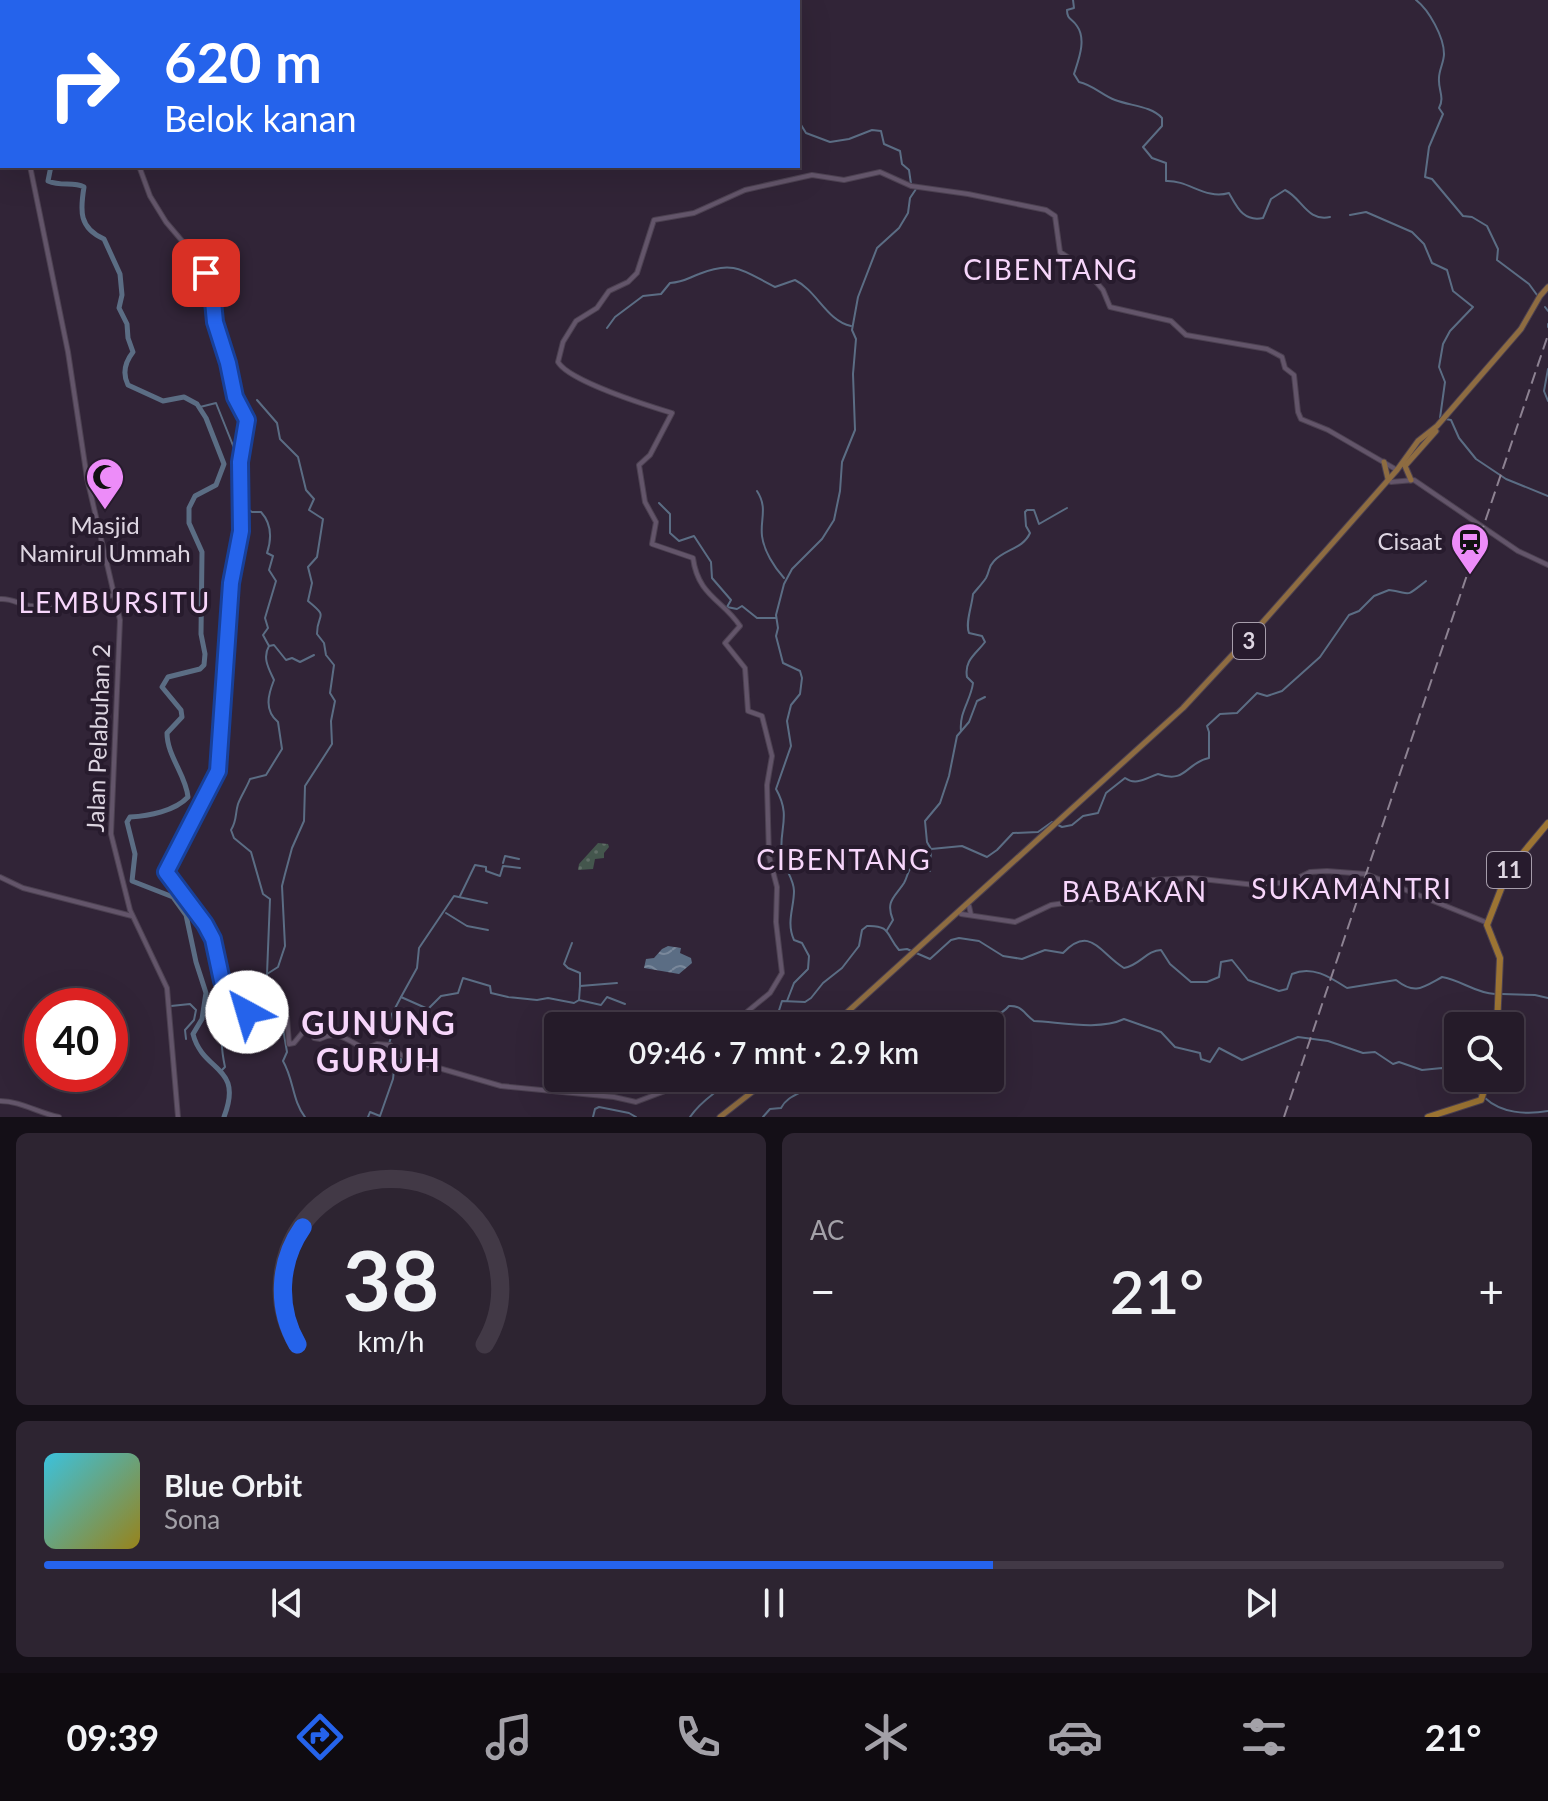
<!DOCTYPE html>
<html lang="id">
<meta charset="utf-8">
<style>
body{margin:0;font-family:Lato,sans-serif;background:#2d2431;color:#f1f3f6;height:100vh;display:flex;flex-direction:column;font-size:30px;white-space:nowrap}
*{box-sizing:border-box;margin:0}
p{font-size:26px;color:#a3a1a8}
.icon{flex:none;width:44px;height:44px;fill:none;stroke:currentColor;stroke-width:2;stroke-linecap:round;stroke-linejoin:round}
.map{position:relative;height:1117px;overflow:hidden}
.panel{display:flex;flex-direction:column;gap:16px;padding:16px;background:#140f17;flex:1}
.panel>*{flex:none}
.guide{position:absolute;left:0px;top:0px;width:800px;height:168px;box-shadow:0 8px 32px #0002,0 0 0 2px #423946;background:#2563eb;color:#fff;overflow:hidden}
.fabs{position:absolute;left:1444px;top:1012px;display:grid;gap:16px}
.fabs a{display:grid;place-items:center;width:80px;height:80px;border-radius:8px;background:#251b29;box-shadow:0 8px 32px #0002,0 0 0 2px #423946;font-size:40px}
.speed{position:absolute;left:24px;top:988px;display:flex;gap:16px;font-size:40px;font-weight:700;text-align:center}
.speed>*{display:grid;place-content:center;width:104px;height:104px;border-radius:50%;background:#251b29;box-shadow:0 8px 32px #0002,0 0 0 2px #423946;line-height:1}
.speed .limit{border:12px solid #d22;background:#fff;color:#111}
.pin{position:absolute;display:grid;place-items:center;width:68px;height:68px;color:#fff;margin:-34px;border-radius:16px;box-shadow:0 4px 12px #0006}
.me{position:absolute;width:88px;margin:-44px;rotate:321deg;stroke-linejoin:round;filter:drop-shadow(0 0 6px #0008)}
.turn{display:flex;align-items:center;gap:28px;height:168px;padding:0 32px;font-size:36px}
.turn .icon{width:104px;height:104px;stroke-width:2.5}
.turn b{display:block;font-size:56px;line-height:68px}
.big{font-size:60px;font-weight:600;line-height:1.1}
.panel .tile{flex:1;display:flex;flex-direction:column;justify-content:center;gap:12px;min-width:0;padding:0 28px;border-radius:12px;background:#2d2431}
.panel .dial{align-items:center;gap:0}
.dial svg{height:208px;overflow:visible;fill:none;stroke:#423946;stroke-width:7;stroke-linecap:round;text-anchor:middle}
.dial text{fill:#f1f3f6;stroke:none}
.song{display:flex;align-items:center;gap:24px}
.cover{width:96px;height:96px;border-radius:12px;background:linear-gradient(135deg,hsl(190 70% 55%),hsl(50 70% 35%))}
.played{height:8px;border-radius:4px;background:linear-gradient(90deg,#2563eb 65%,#423946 65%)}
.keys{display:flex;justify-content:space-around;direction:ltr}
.heat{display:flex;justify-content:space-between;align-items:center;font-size:44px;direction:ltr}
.panel .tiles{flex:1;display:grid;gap:16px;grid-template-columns:1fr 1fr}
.tile:last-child{grid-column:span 2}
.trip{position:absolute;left:544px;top:1012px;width:460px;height:80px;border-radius:8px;background:#251b29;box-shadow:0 8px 32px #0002,0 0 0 2px #423946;font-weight:600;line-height:80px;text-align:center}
.dock{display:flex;height:128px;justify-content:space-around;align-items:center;background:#0f0b10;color:#a3a1a8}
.dock .icon{width:56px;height:56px}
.dock .current{color:#2563eb}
.dock b{font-size:36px;color:#f1f3f6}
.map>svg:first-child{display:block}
.grass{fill:url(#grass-dots)}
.water{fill:url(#water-waves)}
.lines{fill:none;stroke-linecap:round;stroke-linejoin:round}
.stream{stroke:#5b6d84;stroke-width:2}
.river{stroke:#5b6d84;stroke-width:5}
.tertiary-casing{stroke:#4c4151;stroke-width:6}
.secondary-casing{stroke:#4c4151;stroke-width:6}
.primary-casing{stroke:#4c4151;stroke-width:7}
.trunk-casing{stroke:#4c4151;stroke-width:8}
.tertiary{stroke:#63556a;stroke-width:4}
.secondary{stroke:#63556a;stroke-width:4}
.primary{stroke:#8e6c41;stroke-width:5}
.trunk{stroke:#9c7433;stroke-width:6}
.rail{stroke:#8d8292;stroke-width:2;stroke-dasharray:12 6;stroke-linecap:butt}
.route-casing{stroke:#184099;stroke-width:20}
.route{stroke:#2563eb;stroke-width:14}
.labels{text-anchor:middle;stroke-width:8;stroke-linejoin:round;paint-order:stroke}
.shield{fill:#271b2d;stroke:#a69dab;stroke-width:2}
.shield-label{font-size:22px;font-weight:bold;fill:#ddd5e1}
.poi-label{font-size:24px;fill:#ddd5e1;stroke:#271b2d}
.street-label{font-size:24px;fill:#ddd5e1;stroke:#271b2d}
.quarter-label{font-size:28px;letter-spacing:2px;fill:#f7d6fb;stroke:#271b2d}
.district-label{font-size:32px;font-weight:bold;letter-spacing:2px;fill:#f7d6fb;stroke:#271b2d}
</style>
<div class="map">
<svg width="1548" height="1117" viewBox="0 0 1548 1117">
<defs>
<pattern id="grass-dots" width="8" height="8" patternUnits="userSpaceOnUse" patternTransform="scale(2)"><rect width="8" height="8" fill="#44564d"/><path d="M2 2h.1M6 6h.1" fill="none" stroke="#5f6d66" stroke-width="1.8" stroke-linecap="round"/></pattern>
<pattern id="water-waves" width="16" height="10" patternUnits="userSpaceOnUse" patternTransform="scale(2)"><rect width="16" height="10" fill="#5b6d84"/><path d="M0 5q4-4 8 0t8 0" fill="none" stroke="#7a889b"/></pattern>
</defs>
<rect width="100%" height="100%" fill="#312437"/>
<polygon class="grass" points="598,843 608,844 609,847 604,853 604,858 595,859 593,869 578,870 579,864"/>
<polygon class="water" points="668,946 681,948 680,953 691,958 692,963 679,974 644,968 646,959 654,958 662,949"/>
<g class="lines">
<g class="stream">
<path d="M1073 0 1074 8 1067 10C1067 20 1072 18 1077 26 1087 40 1078 61 1074 74L1079 82C1093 85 1102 95 1115 100 1131 106 1151 106 1162 118V126L1143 147 1152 158 1166 163V181C1189 180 1205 200 1229 193 1237 207 1243 222 1263 218L1271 199 1285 190C1302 198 1307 222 1330 217"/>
<path d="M1416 0C1429 10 1444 37 1444 54 1444 62 1439 70 1439 78 1438 90 1445 97 1439 108L1443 114 1429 147 1425 177 1432 179 1463 216 1472 217 1487 226 1498 249 1497 260 1529 284 1537 295"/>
<polyline points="798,120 806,133 830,142 849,139 872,130 881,131 884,144 900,151 902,164 909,170 911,184"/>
<polyline points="1350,215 1366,212 1412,232 1424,244 1432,263 1447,270 1453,291 1473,307 1450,331 1443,344 1439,367 1445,382 1440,418 1451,420 1459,438 1476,459 1506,479 1548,496"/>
<polyline points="1545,307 1548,311"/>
<polyline points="1548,324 1548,327"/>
<path d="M607 328 615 317 643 296 661 294 670 283C684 282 688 278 699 274 735 259 745 272 775 287L795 280C817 291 827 321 851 326"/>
<polyline points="1548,369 1544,391 1548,401"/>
<path d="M257 400 277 423 280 439 298 457 306 490 314 499 309 510 323 519 317 557 308 567 312 583 308 601C330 619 317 612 317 634L324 643 326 655 334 665 330 693 335 701 331 721 332 744 305 786 304 821 292 848 285 874 282 886 285 946 278 967 267 974"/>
<path d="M200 407 216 403 234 448 246 457 243 469V506L252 512H261C271 523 272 538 267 553L273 556 269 570 276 581 265 618 268 628 263 635 269 646 274 645 286 660 292 658 300 662 314 655"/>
<path d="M757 491C768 508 760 519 762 536 764 551 774 567 784 578"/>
<polyline points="659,503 670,514 670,533 679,541 694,536 711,562 712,578 731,600 727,607 737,609 742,606 757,618 776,618"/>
<path d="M269 646C262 658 269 669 274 680 268 695 264 710 278 722L282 749 266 775 250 779C247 787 241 796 238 804 235 814 237 821 231 830L234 838 251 852 263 894 270 899 267 974 262 994 269 1009 281 1017 287 1052 283 1061C294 1080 292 1100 305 1117"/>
<path d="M961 731C959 712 971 700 973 683L967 677C964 660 976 654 985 642L982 636 969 633C965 623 972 606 973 594 977 589 982 584 986 578 990 571 988 567 994 561 1005 549 1023 549 1030 533L1026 526 1025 512 1027 510H1034L1039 524 1067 508"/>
<polyline points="931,849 927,842 925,821 940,803 949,776 957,736 969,722 977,701 985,697"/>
<polyline points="503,863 505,856 519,859"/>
<polyline points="460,896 475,865 486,867 486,871 500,876 503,866 520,868"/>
<polyline points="446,913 467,926 488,930"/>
<path d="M887 930 893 920C885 901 895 897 904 883 908 876 907 871 913 865L922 871H930L931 849 962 846 987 857 997 850 1013 833 1038 832 1052 822 1062 827 1072 825 1083 816 1098 813 1106 793 1125 778C1136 786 1146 778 1158 774 1187 784 1185 763 1209 758V732L1207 726 1220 714 1237 713 1257 693 1267 696 1282 691 1320 657 1349 615 1359 611 1374 596 1389 590C1413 593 1403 599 1426 581"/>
<polyline points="572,943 564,964 568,968 580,973 580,986"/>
<polyline points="1502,994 1535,995 1548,998"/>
<polyline points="401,997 417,968 419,948 454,896 487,903"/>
<polyline points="579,1000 580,986 617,983"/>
<path d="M787 1001 794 983 808 969 809 956 802 943 794 940C786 922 794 908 794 891 794 879 784 868 782 856 778 830 792 817 776 789L791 746 787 721 791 705 800 694 802 678 800 671 783 663 776 636 778 628 776 615 784 584 792 569 822 539 834 520 840 491 842 462 855 430 853 374 856 339 852 330 858 297 877 248 899 228 908 213 910 198 916 189"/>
<polyline points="171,1006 190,1004 196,1010 194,1020 185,1030 186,1039"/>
<path d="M774 1026 782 1001 805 1002 811 998 823 983 842 968 859 946 862 930 867 926C891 925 886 935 899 950L907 949 930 959 951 940 959 938 979 941 1003 956 1022 959 1045 950 1063 953C1091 924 1100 954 1124 968 1139 966 1147 950 1161 950L1170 964 1191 982H1207L1219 977 1221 962 1232 960 1248 980 1279 991 1287 989 1292 974C1312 965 1330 977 1347 988L1396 980C1415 995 1422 988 1442 977 1461 980 1475 993 1495 994"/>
<path d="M980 1026C988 1016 999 1018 1009 1006 1022 1005 1024 1014 1034 1021 1059 1022 1099 1031 1124 1019L1161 1032 1175 1047 1200 1053 1201 1059 1210 1062 1219 1048 1242 1060 1298 1037 1328 1041 1363 1053 1375 1052 1393 1064 1399 1062 1422 1070 1442 1068 1457 1076 1455 1087 1481 1094"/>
<polyline points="393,1050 388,1047 394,1027 392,1014 401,997 428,1009 441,996 458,993 463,978 490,986 491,993 508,997 537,1000 548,998 574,1003 579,1000 601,1005 607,997 625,1004"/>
<path d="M220 1072 225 1067C216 1025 226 1016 261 995"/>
<path d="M1485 1098C1501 1113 1526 1115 1548 1111"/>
<polyline points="368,1117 370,1112 380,1116 393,1079 394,1070 401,1062 401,1056"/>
<polyline points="593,1117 595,1109 599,1107 629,1113 636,1117"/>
<path d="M690 1117C704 1097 717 1094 731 1078"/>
<path d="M763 1117 770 1109 781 1108C789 1092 809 1094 818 1078"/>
</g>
<g class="river">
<polyline points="0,69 2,69"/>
<path d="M51 166 48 181C62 187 73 181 84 187 80 211 79 228 104 239L120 274 122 295 119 308 127 324 128 338 133 352C126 361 122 373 128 385L163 401 184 397 197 404 206 418 224 464 216 485 195 496 189 508V523L202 552 201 634 205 654 204 665 200 669 168 677 162 687 181 710 182 717 167 733C167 756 186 775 188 797 175 811 149 816 130 817L127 822 135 854 132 881 173 897 186 915 196 962 206 993 202 1019 193 1034C203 1073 244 1065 224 1117"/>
</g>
<g class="tertiary-casing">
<g id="tertiary">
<polyline points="56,0 58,2"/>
<path d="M139 166 150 196 166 222 200 262 210 279 219 339 228 363 235 397 247 420 240 461 241 531 231 583 218 771 166 872 209 930 221 978 244 1012C258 1014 270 1001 282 1005L287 1017 289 1044 294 1043 308 1026V1012L312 1011 315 1025 312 1033 314 1038 320 1039C338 1029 348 1041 365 1049L377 1044 390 1045 401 1055 418 1062 501 1086 614 1097 636 1102 681 1085 690 1078"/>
<polyline points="1391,482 1414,480 1518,551 1548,565"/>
<path d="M0 599C13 598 19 605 31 606 58 608 88 601 114 595"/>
<polyline points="0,877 23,888 132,916"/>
<polyline points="969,906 971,915"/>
<polyline points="961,914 1015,922 1051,905 1100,898 1152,880 1193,878 1255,885 1290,882 1310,872 1327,871 1366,874 1488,923"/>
<path d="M738 1026 748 1011 770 993 782 973 776 922 777 887 769 856 767 785 772 756 762 716 748 711 745 668 725 643 740 626C723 600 698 596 693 558L652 544 656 522 645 502 639 465 650 455 672 413C649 406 569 381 558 362L563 342 576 321 597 308 609 291 628 282 637 273 654 220 694 213 745 190 812 175 844 180 880 172 911 186 968 194 1046 210 1055 216 1060 252 1084 268 1103 290 1110 307 1171 321 1186 335 1267 349 1282 357 1285 368 1294 375 1298 412 1301 419 1328 430 1397 470"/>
<path d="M0 1101C21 1101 38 1113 59 1117"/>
</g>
</g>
<g class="secondary-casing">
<g id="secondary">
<polyline points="0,115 2,116"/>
<polyline points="30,166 68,352 87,478 120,620 111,834 130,910 167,988 178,1117"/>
</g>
</g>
<g class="primary-casing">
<g id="primary">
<polyline points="1384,462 1388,479"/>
<polyline points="1405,466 1436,431"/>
<polyline points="1405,466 1411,480"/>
<polyline points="832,1026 1183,708 1262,623 1397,470 1418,441 1437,426 1521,329 1540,296 1548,287"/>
<polyline points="720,1117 770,1078"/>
</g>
</g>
<g class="trunk-casing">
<g id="trunk">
<polyline points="1497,1026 1500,958 1487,925 1508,871 1548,823"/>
<polyline points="1428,1117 1481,1100 1488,1078"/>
</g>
</g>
<use href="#tertiary" class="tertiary"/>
<use href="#secondary" class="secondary"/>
<use href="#primary" class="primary"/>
<use href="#trunk" class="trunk"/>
<polyline class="rail" points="1284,1117 1548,335"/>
</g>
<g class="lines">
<g class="route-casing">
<polyline id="route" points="206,273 211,281 215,322 228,363 235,397 247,420 240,462 241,531 231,583 218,771 166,872 205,924 213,939 222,981 240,1008 247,1012"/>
</g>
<use href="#route" class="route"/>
</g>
<defs>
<g id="mosque-pin" transform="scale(2)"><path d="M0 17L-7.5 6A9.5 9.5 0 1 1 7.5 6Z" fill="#ed8cf9" stroke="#271b2d"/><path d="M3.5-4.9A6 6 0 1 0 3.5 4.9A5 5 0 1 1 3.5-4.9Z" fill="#111"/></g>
<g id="station-pin" transform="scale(2)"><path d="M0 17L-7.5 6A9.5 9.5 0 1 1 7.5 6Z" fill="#ed8cf9" stroke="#271b2d"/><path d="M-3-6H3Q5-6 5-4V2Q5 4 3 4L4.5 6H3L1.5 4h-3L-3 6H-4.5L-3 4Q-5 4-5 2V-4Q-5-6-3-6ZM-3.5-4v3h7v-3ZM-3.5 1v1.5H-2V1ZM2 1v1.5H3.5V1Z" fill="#111"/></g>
</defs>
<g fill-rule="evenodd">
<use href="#mosque-pin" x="105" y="477"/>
<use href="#station-pin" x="1470" y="542"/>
</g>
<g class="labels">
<g class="shield">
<rect x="1233" y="623" width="32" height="36" rx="6"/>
<rect x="1487" y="852" width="44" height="36" rx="6"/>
</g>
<g class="shield-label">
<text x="1249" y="649">3</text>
<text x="1509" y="878">11</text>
</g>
<g class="poi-label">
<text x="105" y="534">Masjid<tspan x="105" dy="28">Namirul Ummah</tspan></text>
<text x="1442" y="550" text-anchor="end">Cisaat</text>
</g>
<g class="street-label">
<text transform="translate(99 738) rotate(-88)" y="8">Jalan Pelabuhan 2</text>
</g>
<g class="quarter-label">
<text x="1051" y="280">CIBENTANG</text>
<text x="115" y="613">LEMBURSITU</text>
<text x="844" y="870">CIBENTANG</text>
<text x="1352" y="899">SUKAMANTRI</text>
<text x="1135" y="902">BABAKAN</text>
</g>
<g class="district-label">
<text x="379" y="1035">GUNUNG<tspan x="379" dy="37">GURUH</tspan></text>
</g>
</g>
</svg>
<div class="fabs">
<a><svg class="icon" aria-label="search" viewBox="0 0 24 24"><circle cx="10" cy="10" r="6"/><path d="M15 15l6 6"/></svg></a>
</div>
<div class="speed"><div class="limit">40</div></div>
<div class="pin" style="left:206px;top:273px;background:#d93025"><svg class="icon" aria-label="arrive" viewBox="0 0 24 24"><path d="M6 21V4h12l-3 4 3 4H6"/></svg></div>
<svg class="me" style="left:247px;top:1012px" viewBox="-20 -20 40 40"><circle r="19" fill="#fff"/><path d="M0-13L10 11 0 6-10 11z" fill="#2563eb"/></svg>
<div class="trip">09:46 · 7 mnt · 2.9 km</div>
<div class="guide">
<div class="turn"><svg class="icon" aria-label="right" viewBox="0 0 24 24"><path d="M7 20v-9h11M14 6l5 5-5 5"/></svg><div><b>620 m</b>Belok kanan</div></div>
</div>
</div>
<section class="panel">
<div class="tiles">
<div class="tile dial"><svg viewBox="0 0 100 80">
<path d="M14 69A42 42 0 1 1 86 69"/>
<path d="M14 69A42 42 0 0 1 16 24" stroke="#2563eb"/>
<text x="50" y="56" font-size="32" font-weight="700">38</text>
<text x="50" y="72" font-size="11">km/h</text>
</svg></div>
<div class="tile"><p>AC</p>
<div class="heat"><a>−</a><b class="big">21°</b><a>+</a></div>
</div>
<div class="tile">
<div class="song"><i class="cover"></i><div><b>Blue Orbit</b><p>Sona</p></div></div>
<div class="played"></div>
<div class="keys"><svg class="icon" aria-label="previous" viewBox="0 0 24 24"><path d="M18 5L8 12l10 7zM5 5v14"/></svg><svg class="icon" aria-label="pause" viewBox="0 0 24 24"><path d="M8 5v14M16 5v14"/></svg><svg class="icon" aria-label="next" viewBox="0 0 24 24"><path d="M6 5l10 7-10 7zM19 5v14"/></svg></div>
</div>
</div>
</section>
<nav class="dock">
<b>09:39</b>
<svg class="icon current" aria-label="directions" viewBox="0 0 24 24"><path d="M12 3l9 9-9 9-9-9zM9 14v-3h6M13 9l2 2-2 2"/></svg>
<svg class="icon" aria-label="music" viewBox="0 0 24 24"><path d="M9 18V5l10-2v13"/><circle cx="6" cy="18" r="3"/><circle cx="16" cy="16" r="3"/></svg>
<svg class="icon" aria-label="phone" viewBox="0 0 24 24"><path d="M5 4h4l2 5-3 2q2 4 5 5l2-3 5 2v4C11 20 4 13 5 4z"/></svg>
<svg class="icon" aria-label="climate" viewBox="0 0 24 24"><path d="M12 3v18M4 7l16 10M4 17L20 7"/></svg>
<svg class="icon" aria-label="car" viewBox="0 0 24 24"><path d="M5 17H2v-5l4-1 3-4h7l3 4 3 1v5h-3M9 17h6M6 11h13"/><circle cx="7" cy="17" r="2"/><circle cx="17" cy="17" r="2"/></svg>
<svg class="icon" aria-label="filters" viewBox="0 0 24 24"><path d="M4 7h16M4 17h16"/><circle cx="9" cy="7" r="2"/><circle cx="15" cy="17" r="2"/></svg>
<b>21°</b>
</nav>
